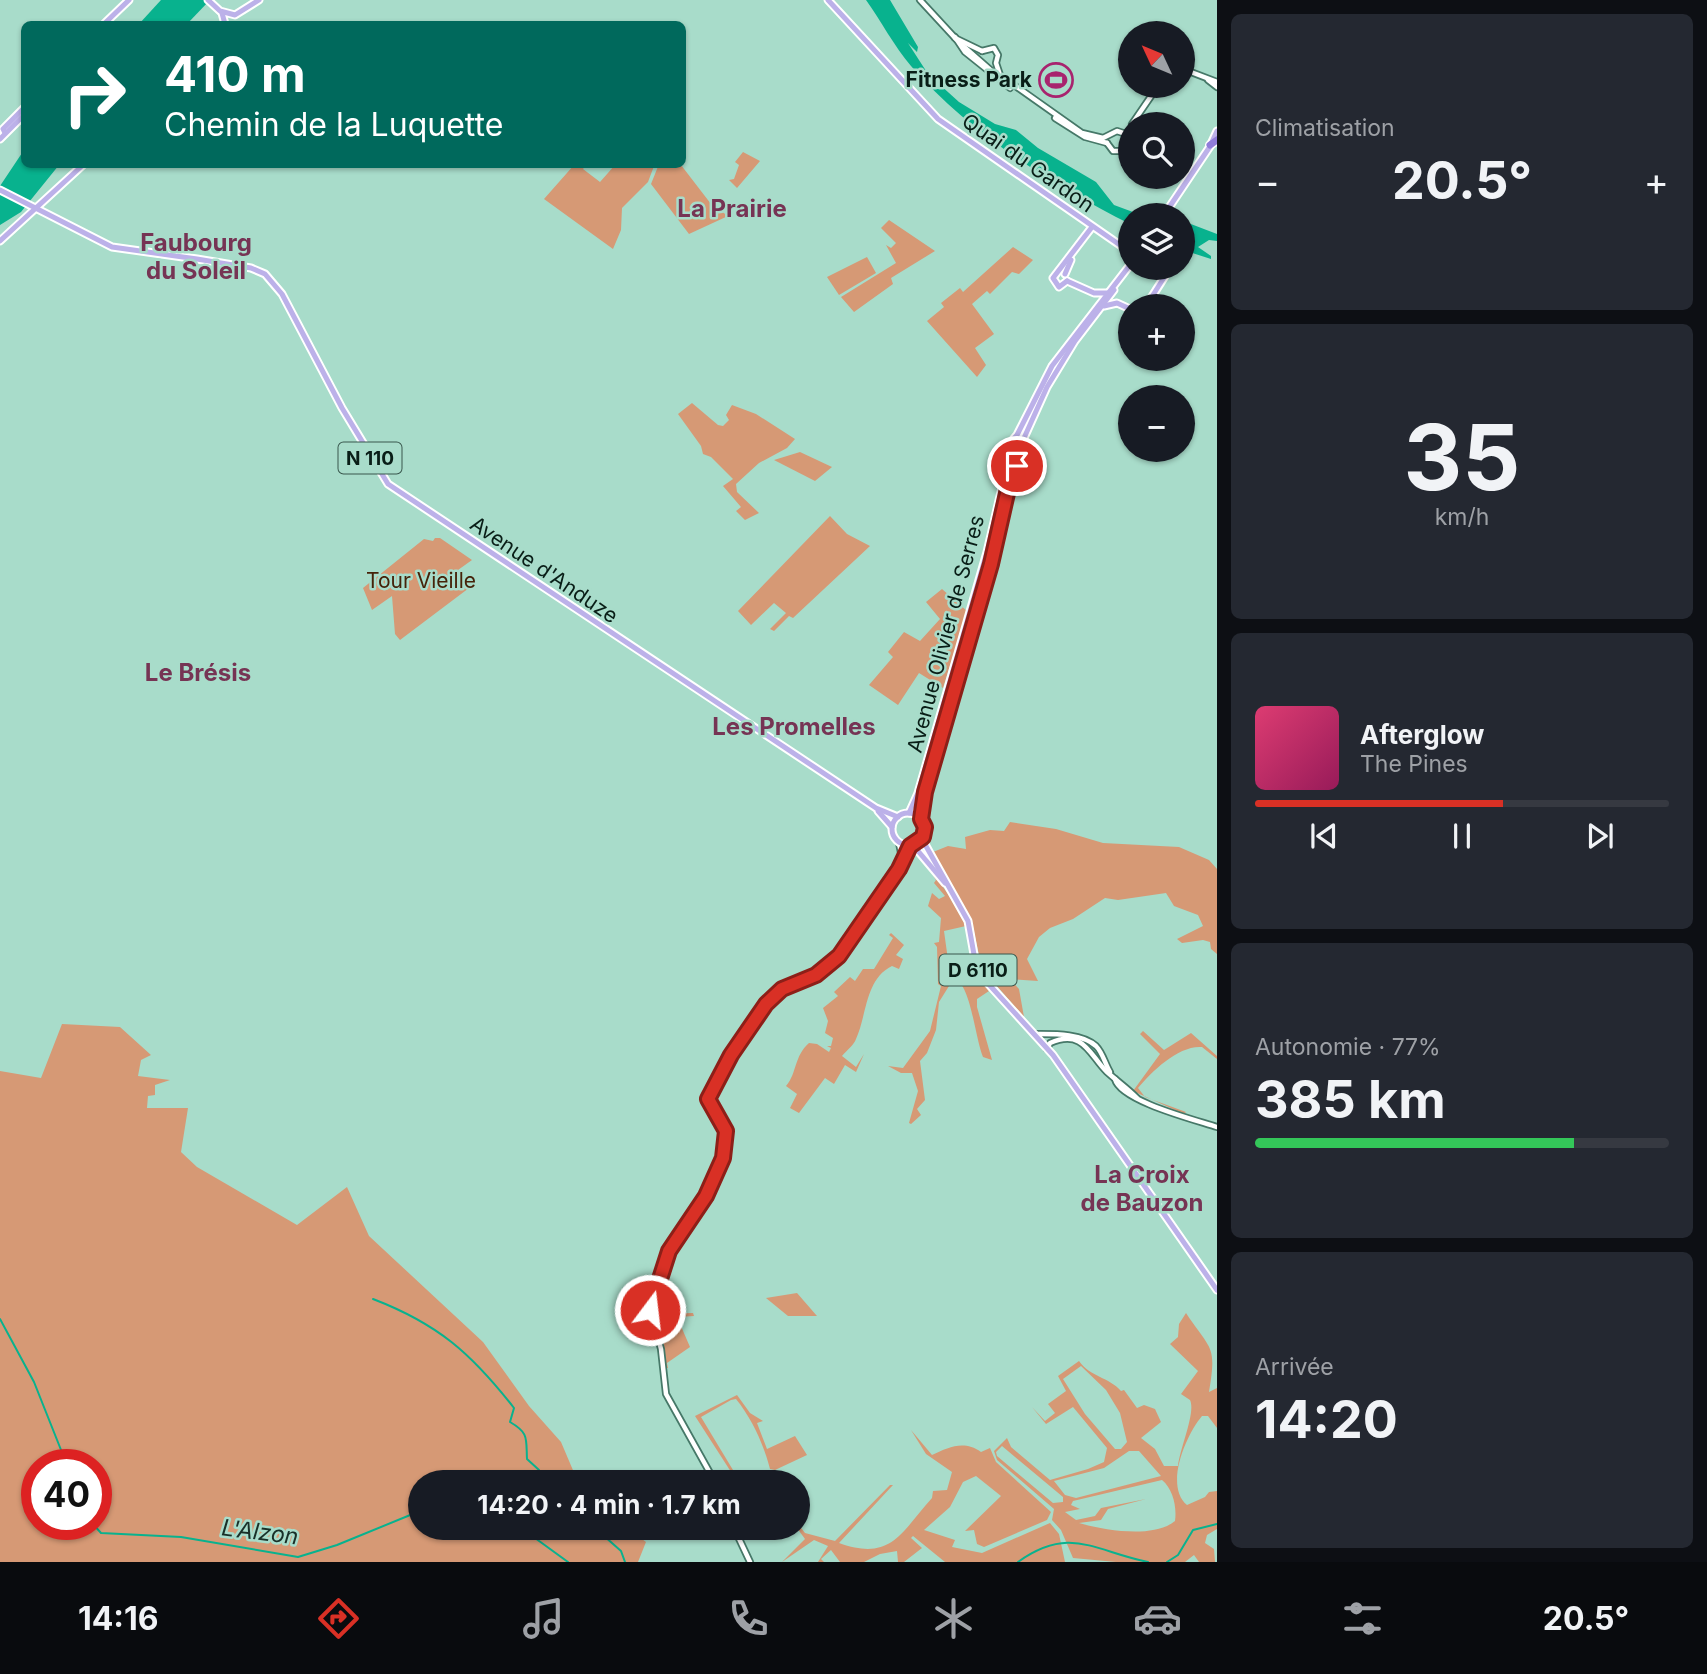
<!DOCTYPE html>
<html lang="fr">
<meta charset="utf-8">
<style>
body{margin:0;font-family:Inter,sans-serif;background:#242831;color:#f1f3f6;height:100vh;display:flex;flex-direction:column;font-size:26px;white-space:nowrap}
*{box-sizing:border-box;margin:0}
p{font-size:23px;color:#9ea1a6}
.icon{flex:none;width:38px;height:38px;fill:none;stroke:currentColor;stroke-width:2;stroke-linecap:round;stroke-linejoin:round}
.map{position:relative;flex:1;overflow:hidden}
.details{display:flex;flex-direction:column;gap:14px;padding:14px;background:#0d0f14;width:490px}
.details>*{flex:none}
.banner{position:absolute;left:21px;top:21px;width:665px;height:147px;border-radius:10px;box-shadow:0 2px 5px #0004;background:#00695c;color:#fff;overflow:hidden}
.needle{width:46px;rotate:314deg}
.controls{position:absolute;left:1118px;top:21px;display:grid;gap:14px}
.controls a{display:grid;place-items:center;width:77px;height:77px;border-radius:50%;background:#171b24;box-shadow:0 2px 5px #0004;font-size:35px}
.speed{position:absolute;left:21px;top:1449px;display:flex;gap:14px;font-size:35px;font-weight:700;text-align:center}
.speed>*{display:grid;place-content:center;width:91px;height:91px;border-radius:50%;background:#171b24;box-shadow:0 2px 5px #0004;line-height:1}
.speed .limit{border:10px solid #d22;background:#fff;color:#111}
.pin{position:absolute;display:grid;place-items:center;width:60px;height:60px;color:#fff;margin:-30px;border:4px solid #fff;border-radius:50%;box-shadow:0 2px 7px #0007}
.me{position:absolute;width:77px;margin:-38px;rotate:15deg;stroke-linejoin:round;filter:drop-shadow(0 0 5px #0008)}
.turn{display:flex;align-items:center;gap:24px;height:147px;padding:0 28px;font-size:32px}
.turn .icon{width:91px;height:91px;stroke-width:2.5}
.turn b{display:block;font-size:49px;line-height:60px}
.big{font-size:52px;font-weight:700;line-height:1.1}
.details .widget{flex:1;display:flex;flex-direction:column;justify-content:center;gap:10px;min-width:0;padding:0 24px;border-radius:10px;background:#242831}
.details .dial{align-items:center;gap:0}
.dial b{font-size:91px;line-height:1}
.song{display:flex;align-items:center;gap:21px}
.cover{width:84px;height:84px;border-radius:10px;background:linear-gradient(135deg,hsl(340 70% 55%),hsl(330 70% 35%))}
.played{height:7px;border-radius:4px;background:linear-gradient(90deg,#d93025 60%,#363941 60%)}
.keys{display:flex;justify-content:space-around;direction:ltr}
.heat{display:flex;justify-content:space-between;align-items:center;font-size:38px;direction:ltr}
.charge{height:10px;border-radius:5px;background:linear-gradient(90deg,#34c759 77%,#363941 0)}
.trip{position:absolute;left:408px;top:1470px;width:402px;height:70px;border-radius:35px;background:#171b24;box-shadow:0 2px 5px #0004;font-weight:700;line-height:70px;text-align:center}
.tab-bar{display:flex;height:112px;justify-content:space-around;align-items:center;background:#090b0e;color:#9ea1a6}
.tab-bar .icon{width:49px;height:49px}
.tab-bar .selected{color:#d93025}
.tab-bar b{font-size:32px;color:#f1f3f6}
main{display:flex;flex:1;min-height:0}
.map>svg:first-child{display:block}
.green{fill:#d69975;fill-rule:evenodd}
.water{fill:#08b28e}
.lines{fill:none;stroke-linecap:round;stroke-linejoin:round}
.stream{stroke:#08b28e;stroke-width:2}
.minor-casing{stroke:#467868;stroke-width:8}
.major-casing{stroke:#fff;stroke-width:9}
.highway-casing{stroke:#fff;stroke-width:10}
.minor{stroke:#fff;stroke-width:4.5}
.major{stroke:#bcb1e9;stroke-width:5}
.highway{stroke:#907dda;stroke-width:7}
.route-casing{stroke:#8d1f18;stroke-width:18}
.route{stroke:#d93025;stroke-width:12}
.labels{text-anchor:middle;stroke-width:5;stroke-linejoin:round;paint-order:stroke}
.shield{fill:#a8dcca;stroke:#39574d;stroke-width:2}
.shield-label{font-size:19px;font-weight:bold;fill:#091e17}
.poi-label{font-size:21px;font-weight:bold;fill:#091e17;stroke:#a8dcca;text-anchor:end}
.street-label{font-size:21px;fill:#091e17;stroke:#a8dcca}
.park-label{font-size:21px;fill:#452209;stroke:#a8dcca}
.water-label{font-size:23px;font-style:italic;fill:#193028;stroke:#a8dcca}
.quarter-label{font-size:24px;font-weight:bold;fill:#763454;stroke:#a8dcca}
</style>
<main>
<div class="map">
<svg width="1217" height="1562" viewBox="0 0 1217 1562">
<rect width="100%" height="100%" fill="#a8dcca"/>
<g class="green">
<polygon points="743,152 760,161 737,188 729,180 734,179 739,165 735,162"/>
<polygon points="659,164 681,165 711,204 728,216 689,234 651,184"/>
<polygon points="574,165 586,165 583,169 600,182 615,165 654,166 648,182 622,208 621,230 613,249 544,199"/>
<polygon points="889,220 935,251 891,278 893,284 854,312 841,297 896,263 886,245 891,248 896,243 881,228"/>
<polygon points="1013,247 1033,260 1019,274 1012,272 990,294 987,291 972,304 994,334 975,348 986,365 977,377 927,321 944,307 941,303 960,288 963,292"/>
<polygon points="867,257 876,273 839,295 827,277"/>
<polygon points="692,403 718,425 723,426 729,420 726,415 732,405 756,414 795,439 787,448 759,463 736,484 737,492 759,513 745,520 736,511 741,507 723,486 733,479 711,457 703,454 701,446 678,414"/>
<polygon points="800,452 832,467 815,481 774,460"/>
<polygon points="830,516 847,534 870,546 793,618 789,616 774,631 770,629 786,613 774,603 751,625 738,611"/>
<polygon points="435,538 440,538 472,560 458,570 460,578 469,588 400,640 395,634 392,596 372,610 363,588 424,539 433,541"/>
<polygon points="942,589 967,611 943,688 919,673 898,705 869,685 893,657 888,652 904,632 920,641 940,619 926,602"/>
<polygon points="1010,822 1056,829 1103,843 1179,847 1209,860 1217,869 1217,954 1211,949 1210,942 1203,940 1182,943 1177,939 1203,926 1198,915 1174,906 1166,893 1118,900 1105,898 1073,919 1050,928 1039,937 1027,959 1038,981 1010,979 1019,989 1024,1017 982,969 971,918 933,852 948,846 966,849 965,837 990,830 1004,831"/>
<path d="M923 859 948 894 966 926 944 931 948 960 969 954 978 977 989 991 977 999V1007L992 1060 983 1057C975 1038 971 984 954 978L939 1002 936 1030 927 1053 920 1061 925 1100 917 1109 921 1115 911 1124 909 1123 918 1091 912 1073H901L888 1066 903 1068 930 1031 941 986 938 984 937 947 934 943 939 942 941 918 928 906 932 893 939 899 945 896 934 883 936 880Z"/>
<path d="M891 933 904 945 896 955 903 959 899 969 892 966C865 979 867 1015 856 1039 854 1045 847 1050 842 1056L856 1067 864 1054 856 1072 845 1065 834 1084 825 1078 799 1113 790 1108 797 1094 786 1086C797 1073 794 1056 809 1043L817 1044 829 1052 831 1048 827 1046H831L833 1038 825 1033 828 1021 823 1008 838 996 834 992 850 977 855 981 863 969H874L893 938 889 935Z"/>
<path d="M62 1024 120 1027 151 1055 141 1060 138 1076 170 1080 155 1085V1095L148 1096 147 1108H188L181 1152 197 1167 297 1225 347 1187 369 1236 483 1342 529 1406 561 1442 578 1482H420V1528H627L646 1542 638 1562H0V1071L41 1078ZM37 1465H96V1524H37Z"/>
<path d="M1143 1031 1164 1050 1191 1033 1217 1056V1059L1202 1047C1179 1045 1152 1071 1138 1088L1145 1097 1186 1112 1184 1114 1133 1091 1160 1054 1140 1034Z"/>
<polygon points="797,1293 817,1316 788,1316 766,1298"/>
<polygon points="693,1313 694,1316 677,1317 690,1347 667,1363 668,1368 664,1368 653,1314"/>
<path d="M1186 1313C1211 1351 1217 1344 1209 1392L1217 1388V1428L1208 1416H1202C1186 1435 1164 1486 1187 1505L1205 1497 1209 1492 1217 1491V1529L1207 1535 1205 1543 1214 1549 1215 1562H1199L1194 1555 1185 1562H1116L1073 1558 1061 1530 1052 1520 1054 1509 997 1460 994 1451 1007 1438 1011 1447 1050 1480 1088 1469 1104 1462 1107 1448 1073 1407 1046 1424 1032 1407 1045 1421 1055 1413 1048 1404 1066 1391 1058 1376 1079 1361C1090 1377 1109 1377 1121 1391L1124 1390 1137 1408 1144 1405 1155 1409 1161 1422 1141 1438 1155 1449 1164 1466H1178C1180 1448 1196 1412 1190 1400L1181 1394 1198 1371 1170 1344 1178 1337 1179 1324ZM1081 1366 1106 1390 1120 1413 1127 1442 1121 1449H1115L1085 1414 1063 1379ZM1002 1446 1063 1497V1502L1053 1503 997 1456 996 1452ZM1129 1451H1139L1161 1476 1076 1498 1065 1495 1054 1481 1104 1468ZM1162 1480C1173 1489 1177 1507 1175 1521 1153 1539 1104 1530 1079 1523L1101 1520 1108 1509 1146 1499 1101 1508 1095 1516 1076 1520 1065 1512 1080 1509 1071 1505 1073 1501Z"/>
<path d="M737 1395 750 1413 763 1421 757 1423 767 1449 795 1436 807 1455 775 1470 770 1469C764 1446 753 1420 736 1399L731 1400 701 1417 736 1475H733L695 1416Z"/>
<path d="M911 1430 932 1455C949 1447 964 1440 981 1452L990 1448 996 1462 1051 1512 1047 1520 984 1547 977 1544 974 1530 965 1531 1001 1496 976 1476 963 1482 950 1507 924 1530 955 1540 952 1547 982 1553 1050 1523 1059 1534 1065 1562H945L913 1536 911 1538 922 1548 904 1562H898L897 1551 880 1554 864 1562H840L831 1550 821 1559 824 1562H818L828 1546 814 1540 782 1562 805 1539 797 1528 798 1524 805 1533 835 1541 890 1485H893L839 1543C892 1562 901 1532 932 1498L933 1491 947 1490 952 1472 926 1454Z"/>
</g>
<g class="water">
<polygon points="161,0 210,0 187,24 139,24"/>
<path d="M866 0H890L918 47 917 52 908 43 928 74 959 102 995 124 1016 130 1038 148 1096 182 1114 205 1141 215H1130V224C1051 184 969 133 911 66 894 46 881 21 866 0Z"/>
<polygon points="24,150 24,164 59,165 21,212 0,225 0,186"/>
<polygon points="1183,221 1217,234 1217,241 1209,240 1198,247 1211,256 1211,259 1183,250"/>
</g>
<g class="lines">
<g class="stream">
<path d="M373 1299C438 1324 471 1353 514 1408L510 1422C529 1433 526 1438 527 1459L539 1470 543 1482"/>
<polyline points="0,1319 34,1382 67,1465"/>
<polyline points="93,1524 101,1533 181,1537 298,1557 337,1545 420,1511"/>
<polyline points="491,1528 501,1539 535,1538 568,1562"/>
<polyline points="595,1528 621,1551 625,1562"/>
<path d="M1018 1562C1070 1525 1094 1551 1148 1562"/>
<polyline points="1167,1562 1178,1555 1193,1530 1217,1524"/>
</g>
<g class="minor-casing">
<g id="minor">
<polyline points="920,0 956,39"/>
<polyline points="955,37 965,52 1010,88"/>
<polyline points="955,38 982,51"/>
<polyline points="962,45 995,74"/>
<polyline points="982,51 994,48 998,55 996,63 1000,75 1082,133 1103,138 1117,131 1126,134"/>
<polyline points="1183,69 1217,82"/>
<polyline points="1208,80 1217,87"/>
<polyline points="1055,118 1085,137 1107,143"/>
<polyline points="1132,124 1158,86"/>
<polyline points="1107,143 1113,151 1123,151 1129,143 1126,134"/>
<polyline points="899,843 902,858"/>
<path d="M1035 1034C1053 1034 1082 1033 1096 1046 1103 1053 1105 1064 1110 1072"/>
<path d="M1047 1049 1050 1043C1084 1028 1090 1056 1107 1072 1117 1081 1127 1088 1137 1098"/>
<path d="M1115 1079C1120 1101 1196 1120 1217 1127"/>
<polyline points="715,1482 666,1394 661,1349 650,1310 669,1251 706,1196 723,1158 726,1131 708,1099 731,1055 766,1004 782,989 816,975 839,956 899,869 910,846"/>
<polyline points="734,1528 750,1562"/>
</g>
</g>
<g class="major-casing">
<g id="major">
<polyline points="208,0 220,11 235,15 259,0"/>
<polyline points="828,0 938,119 1130,252"/>
<polyline points="222,13 225,24"/>
<polyline points="104,24 129,0"/>
<polyline points="5,133 3,129 24,108"/>
<polyline points="0,139 24,115"/>
<polyline points="1211,144 1217,131"/>
<polyline points="0,190 112,247 197,259 251,268 265,274 282,294 342,408 388,484 876,808 898,817"/>
<polyline points="1164,215 1213,142"/>
<polyline points="0,241 84,164"/>
<polyline points="1065,274 1071,260"/>
<polyline points="1067,281 1059,287 1053,278 1092,227"/>
<polyline points="1067,281 1094,293 1107,293"/>
<polyline points="1104,306 1117,303 1130,309"/>
<polyline points="1146,306 1165,276 1159,268"/>
<polyline points="878,811 892,827"/>
<circle cx="908" cy="829" r="16"/>
<polyline points="909,813 918,793 987,552 1007,466 1004,450 1017,435 1052,366 1130,265"/>
<polyline points="921,819 925,792 991,564 1010,479 1014,470 1027,458 1024,438 1047,387 1075,341 1114,290"/>
<polyline points="922,839 968,921 975,960 984,979 1053,1055 1217,1290"/>
<polyline points="913,845 945,883"/>
</g>
</g>
<g class="highway-casing">
<polyline id="highway" points="1210,145 1217,140"/>
</g>
<use href="#minor" class="minor"/>
<use href="#major" class="major"/>
<use href="#highway" class="highway"/>
</g>
<g class="lines">
<g class="route-casing">
<polyline id="route" points="650,1310 669,1251 706,1196 723,1158 726,1131 708,1099 731,1055 766,1004 782,989 816,975 839,956 899,869 910,846 923,837 925,827 921,819 925,792 991,564 1010,480 1017,466"/>
</g>
<use href="#route" class="route"/>
</g>
<defs>
<g id="stadium-ring" transform="scale(1.75)"><circle r="9.5" fill="#a8dcca" stroke="#a8236e" stroke-width="1.5"/><path d="M0-5a6.5 5 0 1 0 0 10a6.5 5 0 1 0 0-10ZM-3.5-1.8h7v3.6h-7Z" fill="#a8236e"/></g>
</defs>
<g fill-rule="evenodd">
<use href="#stadium-ring" x="1056" y="80"/>
</g>
<g class="labels">
<g class="shield">
<rect x="338.5" y="442.5" width="63" height="31" rx="5"/>
<rect x="939.5" y="954.5" width="77" height="31" rx="5"/>
</g>
<g class="shield-label">
<text x="370" y="465">N 110</text>
<text x="978" y="977">D 6110</text>
</g>
<g class="poi-label">
<text x="1032" y="87">Fitness Park</text>
</g>
<g class="street-label">
<text transform="translate(1028 163) rotate(35)" y="7">Quai du Gardon</text>
<text transform="translate(544 570) rotate(34)" y="7">Avenue d'Anduze</text>
<text transform="translate(946 634) rotate(-75)" y="7">Avenue Olivier de Serres</text>
</g>
<g class="park-label">
<text x="421" y="588">Tour Vieille</text>
</g>
<g class="water-label">
<text transform="translate(260 1532) rotate(7)" y="8">L'Alzon</text>
</g>
<g class="quarter-label">
<text x="732" y="217">La Prairie</text>
<text x="196" y="251">Faubourg<tspan x="196" dy="28">du Soleil</tspan></text>
<text x="198" y="681">Le Brésis</text>
<text x="794" y="735">Les Promelles</text>
<text x="1142" y="1183">La Croix<tspan x="1142" dy="28">de Bauzon</tspan></text>
</g>
</g>
</svg>
<div class="controls">
<a><svg class="needle" viewBox="-14 -14 28 28"><path d="M0-13l5 13h-10z" fill="#e53935"/><path d="M0 13l5-13h-10z" fill="#9ea1a6"/></svg></a>
<a><svg class="icon" aria-label="search" viewBox="0 0 24 24"><circle cx="10" cy="10" r="6"/><path d="M15 15l6 6"/></svg></a>
<a><svg class="icon" aria-label="layers" viewBox="0 0 24 24"><path d="M12 4l9 5-9 5-9-5zM3 14l9 5 9-5"/></svg></a>
<a>+</a>
<a>−</a>
</div>
<div class="speed"><div class="limit">40</div></div>
<div class="pin" style="left:1017px;top:466px;background:#d93025"><svg class="icon" aria-label="arrive" viewBox="0 0 24 24"><path d="M6 21V4h12l-3 4 3 4H6"/></svg></div>
<svg class="me" style="left:650px;top:1310px" viewBox="-20 -20 40 40"><circle r="17" fill="#d93025" stroke="#fff" stroke-width="3"/><path d="M0-11L8 9 0 5-8 9z" fill="#fff"/></svg>
<div class="trip">14:20 · 4 min · 1.7 km</div>
<div class="banner">
<div class="turn"><svg class="icon" aria-label="right" viewBox="0 0 24 24"><path d="M7 20v-9h11M14 6l5 5-5 5"/></svg><div><b>410 m</b>Chemin de la Luquette</div></div>
</div>
</div>
<section class="details">
<div class="widget"><p>Climatisation</p>
<div class="heat"><a>−</a><b class="big">20.5°</b><a>+</a></div>
</div>
<div class="widget dial"><b>35</b><p>km/h</p></div>
<div class="widget">
<div class="song"><i class="cover"></i><div><b>Afterglow</b><p>The Pines</p></div></div>
<div class="played"></div>
<div class="keys"><svg class="icon" aria-label="previous" viewBox="0 0 24 24"><path d="M18 5L8 12l10 7zM5 5v14"/></svg><svg class="icon" aria-label="pause" viewBox="0 0 24 24"><path d="M8 5v14M16 5v14"/></svg><svg class="icon" aria-label="next" viewBox="0 0 24 24"><path d="M6 5l10 7-10 7zM19 5v14"/></svg></div>
</div>
<div class="widget"><p>Autonomie · 77%</p><b class="big">385 km</b><div class="charge"></div></div>
<div class="widget"><p>Arrivée</p><b class="big">14:20</b></div>
</section>
</main>
<nav class="tab-bar">
<b>14:16</b>
<svg class="icon selected" aria-label="directions" viewBox="0 0 24 24"><path d="M12 3l9 9-9 9-9-9zM9 14v-3h6M13 9l2 2-2 2"/></svg>
<svg class="icon" aria-label="music" viewBox="0 0 24 24"><path d="M9 18V5l10-2v13"/><circle cx="6" cy="18" r="3"/><circle cx="16" cy="16" r="3"/></svg>
<svg class="icon" aria-label="phone" viewBox="0 0 24 24"><path d="M5 4h4l2 5-3 2q2 4 5 5l2-3 5 2v4C11 20 4 13 5 4z"/></svg>
<svg class="icon" aria-label="climate" viewBox="0 0 24 24"><path d="M12 3v18M4 7l16 10M4 17L20 7"/></svg>
<svg class="icon" aria-label="car" viewBox="0 0 24 24"><path d="M5 17H2v-5l4-1 3-4h7l3 4 3 1v5h-3M9 17h6M6 11h13"/><circle cx="7" cy="17" r="2"/><circle cx="17" cy="17" r="2"/></svg>
<svg class="icon" aria-label="filters" viewBox="0 0 24 24"><path d="M4 7h16M4 17h16"/><circle cx="9" cy="7" r="2"/><circle cx="15" cy="17" r="2"/></svg>
<b>20.5°</b>
</nav>
